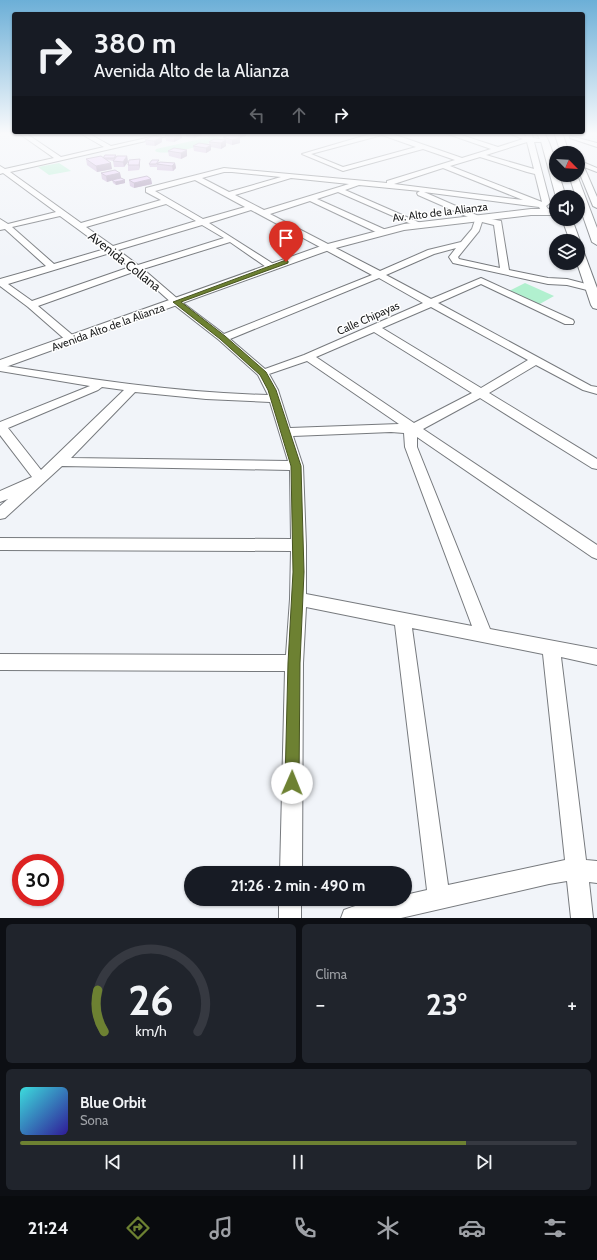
<!DOCTYPE html>
<html lang="es">
<meta charset="utf-8">
<style>
body{margin:0;font-family:Cabin,sans-serif;background:#20242c;color:#f1f3f6;height:100vh;display:flex;flex-direction:column;font-size:15px;white-space:nowrap}
*{box-sizing:border-box;margin:0}
p{font-size:13px;color:#9ea1a6}
.icon{flex:none;width:22px;height:22px;fill:none;stroke:currentColor;stroke-width:2;stroke-linecap:round;stroke-linejoin:round}
.map{position:relative;height:918px;overflow:hidden}
.details{display:flex;flex-direction:column;gap:6px;padding:6px;background:#0d0f14;flex:1}
.details>*{flex:none}
.guide{position:absolute;left:12px;top:12px;width:573px;height:122px;border-radius:4px;box-shadow:0 1px 3px #0004;background:#171b24;color:#f1f3f6;overflow:hidden}
.needle{width:26px;rotate:114deg}
.controls{position:absolute;left:549px;top:146px;display:grid;gap:8px}
.controls a{display:grid;place-items:center;width:36px;height:36px;border-radius:50%;background:#171b24;box-shadow:0 1px 3px #0004;font-size:20px}
.speed{position:absolute;left:12px;top:854px;display:flex;gap:8px;font-size:20px;font-weight:700;text-align:center}
.speed>*{display:grid;place-content:center;width:52px;height:52px;border-radius:50%;background:#171b24;box-shadow:0 1px 3px #0004;line-height:1}
.speed .limit{border:6px solid #d22;background:#fff;color:#111}
.pin{position:absolute;display:grid;place-items:center;width:34px;height:34px;color:#fff;margin:-41px -17px;border-radius:50% 50% 50% 0;rotate:-45deg;box-shadow:0 0 4px #0007}
.pin .icon{rotate:45deg}
.me{position:absolute;width:44px;margin:-22px;rotate:1deg;stroke-linejoin:round;filter:drop-shadow(0 0 3px #0008)}
.turn{display:flex;align-items:center;gap:14px;height:84px;padding:0 16px;font-size:18px}
.turn .icon{width:52px;height:52px;stroke-width:2.5}
.turn b{display:block;font-size:28px;line-height:34px}
.lanes{display:flex;align-items:center;height:38px;padding:0 16px;background:#0003;justify-content:center;gap:20px;direction:ltr}
.lanes .off{opacity:.35}
.big{font-size:30px;font-weight:700;line-height:1.1}
.details .widget{flex:1;display:flex;flex-direction:column;justify-content:center;gap:6px;min-width:0;padding:0 14px;border-radius:6px;background:#20242c}
.details .dial{align-items:center;gap:0}
.dial svg{height:104px;overflow:visible;fill:none;stroke:#363941;stroke-width:7;stroke-linecap:round;text-anchor:middle}
.dial text{fill:#f1f3f6;stroke:none}
.song{display:flex;align-items:center;gap:12px}
.cover{width:48px;height:48px;border-radius:6px;background:linear-gradient(135deg,hsl(180 70% 55%),hsl(250 70% 35%))}
.played{height:4px;border-radius:2px;background:linear-gradient(90deg,#6d8132 80%,#363941 80%)}
.keys{display:flex;justify-content:space-around;direction:ltr}
.heat{display:flex;justify-content:space-between;align-items:center;font-size:22px;direction:ltr}
.details .tiles{flex:1;display:grid;gap:6px;grid-template-columns:1fr 1fr}
.widget:last-child{grid-column:span 2}
.trip{position:absolute;left:184px;top:866px;width:228px;height:40px;border-radius:20px;background:#171b24;box-shadow:0 1px 3px #0004;font-weight:700;line-height:40px;text-align:center}
.tab-bar{display:flex;height:64px;justify-content:space-around;align-items:center;background:#090b0e;color:#9ea1a6}
.tab-bar .icon{width:28px;height:28px}
.tab-bar .active{color:#6d8132}
.tab-bar b{font-size:18px;color:#f1f3f6}
.map>svg:first-child{display:block}
.green{fill:#b1f0cf}
.lines{fill:none;stroke-linecap:round;stroke-linejoin:round}
.minor-casing{stroke:#777a7e;stroke-width:2}
.tertiary-casing{stroke:#777a7e;stroke-width:2}
.minor{fill:#fff;fill-rule:evenodd}
.tertiary{fill:#fff;fill-rule:evenodd}
.wall{fill:#c8afd7}
.shaded-wall{fill:#a28eaf}
.building{fill:#e8cbfa;stroke:#a28eaf}
.route{fill:#6d8132;stroke:#475420}
.labels{text-anchor:middle;stroke-width:3;stroke-linejoin:round;paint-order:stroke}
.far-street-label{font-size:11px;fill:#212223;stroke:#fff}
.street-label{font-size:13px;fill:#212223;stroke:#fff}
</style>
<div class="map">
<svg width="597" height="918" viewBox="0 0 597 918">
<rect width="100%" height="100%" fill="#f1f4f9"/>
<g class="green">
<path d="M214 136 219 137 220 139C210 144 165 157 155 151L156 149Z"/>
<polygon points="59,163 71,171 49,175 38,167"/>
<polygon points="525,283 554,296 538,305 509,291"/>
</g>
<g class="lines">
<g class="minor-casing">
<g id="minor">
<path d="M17 132H24L61 157 104 147 78 132H86L111 146 173 132H185L10 172 81 223 161 200 146 192V188L224 168 387 183V181L455 160 423 149 343 171 302 154 377 132H387L462 158 491 149 442 132H452L498 147 523 139 506 132H516L526 136 525 132H531L533 138 547 140V142H534L550 203 546 206 551 213 550 215H544L539 207 424 192 481 217 501 221 509 270 548 278 567 279 594 286 596 288 594 290 591 291 567 285 548 284 453 263 449 257 456 248 434 254 386 275 431 299 481 278 573 320 574 322 573 324H565L481 284 438 303 591 386 597 387V394L583 390 536 365 489 393 597 459V469L592 468 480 398 423 429 597 545V559L592 557 417 437V447L490 629 597 649V665L561 657 586 860 597 861V883L589 882 593 918H571L567 881 549 884 401 918H341L344 910C363 902 384 899 405 899V895L427 890 395 625 306 607 303 663 302 873H280L285 671 0 670V654L286 655 290 599 291 551 0 550V538L291 539 290 470 62 466 5 518 0 519V506L8 499 0 502V491L32 477 0 435V422L90 386 0 371V365C89 379 178 393 268 395L258 375 219 340 173 304 136 271 38 306 76 338 77 340 72 343 68 342 28 307 0 286V279L46 266 5 229 0 230V219L8 224 56 212 3 173 0 174V166L5 169 54 158ZM382 135 416 147 343 167 311 154ZM527 142 534 169 486 155ZM480 157 527 172 535 174 542 202 450 166ZM443 168 523 200 394 184ZM224 172H232L281 177 229 192 202 178ZM291 178 349 184 264 210 235 195ZM195 180 245 207 203 219 155 191ZM359 185 420 191 417 193 418 195 475 220 472 229 461 242 428 250 380 271 270 214 310 201 380 234H386V230L317 199 338 192 418 227H424L425 225 345 190ZM166 204 196 221 113 246 86 227ZM251 210 372 275 224 334 179 300 143 269 230 242 269 269H275L276 267 275 265 209 223ZM60 216 105 249 54 264 12 227ZM482 222 494 225 500 268 459 259 458 257 479 231ZM202 225 224 238 138 265 118 250ZM110 253 130 267 32 301 8 284ZM379 278 423 303 304 355 265 369 230 339ZM431 307 528 360 481 388 382 328ZM374 332 472 393 414 423 316 357ZM307 361 399 424 290 428 278 390 269 374ZM102 387 124 390 41 470 8 428 98 390ZM135 392 206 399 270 402 288 461 71 458ZM391 432 404 433 405 447 472 626 306 594V545L303 466 293 436ZM412 628 543 654 565 860 448 885Z"/>
<polygon points="570,136 597,143 597,147 570,138"/>
<polygon points="578,157 581,158 585,163 597,168 597,172 584,167 597,197 597,208 593,206 578,169"/>
<rect x="279" y="899" width="22" height="19"/>
</g>
</g>
<g class="tertiary-casing">
<g id="tertiary">
<path d="M536 132H544C551 145 556 160 556 175H559L566 197H556L541 141Z"/>
<polygon points="554,132 562,132 569,153 561,153"/>
<polygon points="569,175 577,175 597,228 597,245 592,242 578,202 578,197 576,197"/>
<polygon points="531,209 556,209 556,215 531,215 404,230 332,249 0,369 0,360 324,245 404,224"/>
<polygon points="562,219 572,219 580,241 579,243 578,241 570,241"/>
<polygon points="578,247 583,250 597,288 597,309 593,308 591,305 577,263"/>
</g>
</g>
<use href="#minor" class="minor"/>
<use href="#tertiary" class="tertiary"/>
</g>
<g class="wall">
<polygon points="186,132 216,132 211,135 202,133 202,135 194,138 186,137"/>
<polygon points="231,132 246,132 246,136 239,138 240,138 240,143 232,145 226,143 226,146 221,149 211,147 211,150 206,153 194,151 193,146 209,145 209,142 224,140 223,137 236,136 231,134"/>
<polygon points="181,133 182,138 174,142 166,141 165,135"/>
<polygon points="162,137 162,142 155,146 146,145 145,140"/>
<polygon points="174,148 187,156 181,159 169,156 168,151"/>
<polygon points="116,155 116,157 127,156 128,162 124,167 114,167 113,161 107,160 112,169 97,172 87,165 86,159 103,158"/>
<polygon points="140,159 140,165 139,170 128,171 128,165"/>
<polygon points="159,162 175,163 176,168 173,171 157,170 157,167 150,167 149,164"/>
<polygon points="101,173 120,173 121,178 125,183 116,185 113,183 112,180 107,182 102,179"/>
<polygon points="151,179 152,184 134,188 130,186 129,180"/>
</g>
<g class="shaded-wall">
<polygon points="195,132 202,132 202,135 194,138 193,133"/>
<polygon points="211,132 216,132 211,135"/>
<polygon points="239,132 246,132 246,136 238,138 238,133"/>
<polygon points="181,133 182,138 174,142 174,137"/>
<polygon points="162,137 162,142 155,146 154,141"/>
<polygon points="240,138 240,143 232,145 232,140"/>
<polygon points="226,140 226,146 221,149 221,143"/>
<polygon points="211,145 211,150 206,153 206,148"/>
<polygon points="187,150 187,156 181,159 181,153"/>
<polygon points="127,156 128,162 124,167 123,162"/>
<polygon points="140,159 140,165 139,170 139,165"/>
<polygon points="111,163 112,169 97,172 96,166"/>
<polygon points="175,163 176,168 173,171 172,166"/>
<polygon points="120,173 121,178 107,182 106,176"/>
<polygon points="151,179 152,184 134,188 134,183"/>
<polygon points="125,180 125,183 116,185 115,182"/>
</g>
<g class="building">
<polygon points="171,132 176,132 181,133 174,137 165,135"/>
<polygon points="231,135 240,138 232,140 223,137"/>
<polygon points="153,136 162,137 154,141 145,140"/>
<polygon points="214,139 226,140 221,143 209,142"/>
<polygon points="199,143 211,145 206,148 193,146"/>
<polygon points="174,148 187,150 181,153 168,151"/>
<polygon points="105,155 116,155 114,158 103,158"/>
<polygon points="101,156 111,163 96,166 86,159"/>
<polygon points="117,156 127,156 123,162 113,161"/>
<polygon points="140,159 139,165 128,165 129,160"/>
<polygon points="152,160 159,160 156,164 149,164"/>
<polygon points="160,162 175,163 172,166 157,164"/>
<polygon points="115,170 120,173 106,176 101,173"/>
<polygon points="147,176 151,179 134,183 129,180"/>
<polygon points="121,178 125,180 115,182 112,180"/>
</g>
<linearGradient id="sky" x2="0" y2="1"><stop stop-color="#6cafd7"/><stop offset="0.51" stop-color="#f9fafc"/><stop offset="1" stop-color="#f9fafc" stop-opacity="0"/></linearGradient>
<rect width="597" height="261" fill="url(#sky)"/>
<polygon class="route" points="286,260 288,261 288,263 181,302 225,336 266,372 276,390 301,466 304,572 300,663 299,783 297,788 292,790 287,788 285,783 288,663 293,572 291,466 268,390 260,375 220,339 173,302"/>
<g class="labels">
<g class="far-street-label">
<text transform="translate(440 212) rotate(-7)" y="4">Av. Alto de la Alianza</text>
<text transform="translate(368 318) rotate(-24)" y="4">Calle Chipayas</text>
<text transform="translate(108 327) rotate(-20)" y="4">Avenida Alto de la Alianza</text>
</g>
<g class="street-label">
<text transform="translate(125 261) rotate(38)" y="5">Avenida Collana</text>
</g>
</g>
</svg>
<div class="controls">
<a><svg class="needle" viewBox="-14 -14 28 28"><path d="M0-13l5 13h-10z" fill="#e53935"/><path d="M0 13l5-13h-10z" fill="#9ea1a6"/></svg></a>
<a><svg class="icon" aria-label="sound" viewBox="0 0 24 24"><path d="M4 9h4l5-4v14l-5-4H4zM17 9q2 3 0 6"/></svg></a>
<a><svg class="icon" aria-label="layers" viewBox="0 0 24 24"><path d="M12 4l9 5-9 5-9-5zM3 14l9 5 9-5"/></svg></a>
</div>
<div class="speed"><div class="limit">30</div></div>
<div class="pin" style="left:286px;top:262px;background:#d93025"><svg class="icon" aria-label="arrive" viewBox="0 0 24 24"><path d="M6 21V4h12l-3 4 3 4H6"/></svg></div>
<svg class="me" style="left:292px;top:783px" viewBox="-20 -20 40 40"><circle r="19" fill="#fff"/><path d="M0-13L10 11 0 6-10 11z" fill="#6d8132"/></svg>
<div class="trip">21:26 · 2 min · 490 m</div>
<div class="guide">
<div class="turn"><svg class="icon" aria-label="right" viewBox="0 0 24 24"><path d="M7 20v-9h11M14 6l5 5-5 5"/></svg><div><b>380 m</b>Avenida Alto de la Alianza</div></div>
<div class="lanes"><svg class="icon off" aria-label="left" viewBox="0 0 24 24"><path d="M17 20v-9H6M10 6l-5 5 5 5"/></svg><svg class="icon off" aria-label="ahead" viewBox="0 0 24 24"><path d="M12 20V5M6 11l6-6 6 6"/></svg><svg class="icon" aria-label="right" viewBox="0 0 24 24"><path d="M7 20v-9h11M14 6l5 5-5 5"/></svg></div>
</div>
</div>
<section class="details">
<div class="tiles">
<div class="widget dial"><svg viewBox="0 0 100 80">
<path d="M14 69A42 42 0 1 1 86 69"/>
<path d="M14 69A42 42 0 0 1 9 37" stroke="#6d8132"/>
<text x="50" y="56" font-size="32" font-weight="700">26</text>
<text x="50" y="72" font-size="11">km/h</text>
</svg></div>
<div class="widget"><p>Clima</p>
<div class="heat"><a>−</a><b class="big">23°</b><a>+</a></div>
</div>
<div class="widget">
<div class="song"><i class="cover"></i><div><b>Blue Orbit</b><p>Sona</p></div></div>
<div class="played"></div>
<div class="keys"><svg class="icon" aria-label="previous" viewBox="0 0 24 24"><path d="M18 5L8 12l10 7zM5 5v14"/></svg><svg class="icon" aria-label="pause" viewBox="0 0 24 24"><path d="M8 5v14M16 5v14"/></svg><svg class="icon" aria-label="next" viewBox="0 0 24 24"><path d="M6 5l10 7-10 7zM19 5v14"/></svg></div>
</div>
</div>
</section>
<nav class="tab-bar">
<b>21:24</b>
<svg class="icon active" aria-label="directions" viewBox="0 0 24 24"><path d="M12 3l9 9-9 9-9-9zM9 14v-3h6M13 9l2 2-2 2"/></svg>
<svg class="icon" aria-label="music" viewBox="0 0 24 24"><path d="M9 18V5l10-2v13"/><circle cx="6" cy="18" r="3"/><circle cx="16" cy="16" r="3"/></svg>
<svg class="icon" aria-label="phone" viewBox="0 0 24 24"><path d="M5 4h4l2 5-3 2q2 4 5 5l2-3 5 2v4C11 20 4 13 5 4z"/></svg>
<svg class="icon" aria-label="climate" viewBox="0 0 24 24"><path d="M12 3v18M4 7l16 10M4 17L20 7"/></svg>
<svg class="icon" aria-label="car" viewBox="0 0 24 24"><path d="M5 17H2v-5l4-1 3-4h7l3 4 3 1v5h-3M9 17h6M6 11h13"/><circle cx="7" cy="17" r="2"/><circle cx="17" cy="17" r="2"/></svg>
<svg class="icon" aria-label="filters" viewBox="0 0 24 24"><path d="M4 7h16M4 17h16"/><circle cx="9" cy="7" r="2"/><circle cx="15" cy="17" r="2"/></svg>
</nav>
